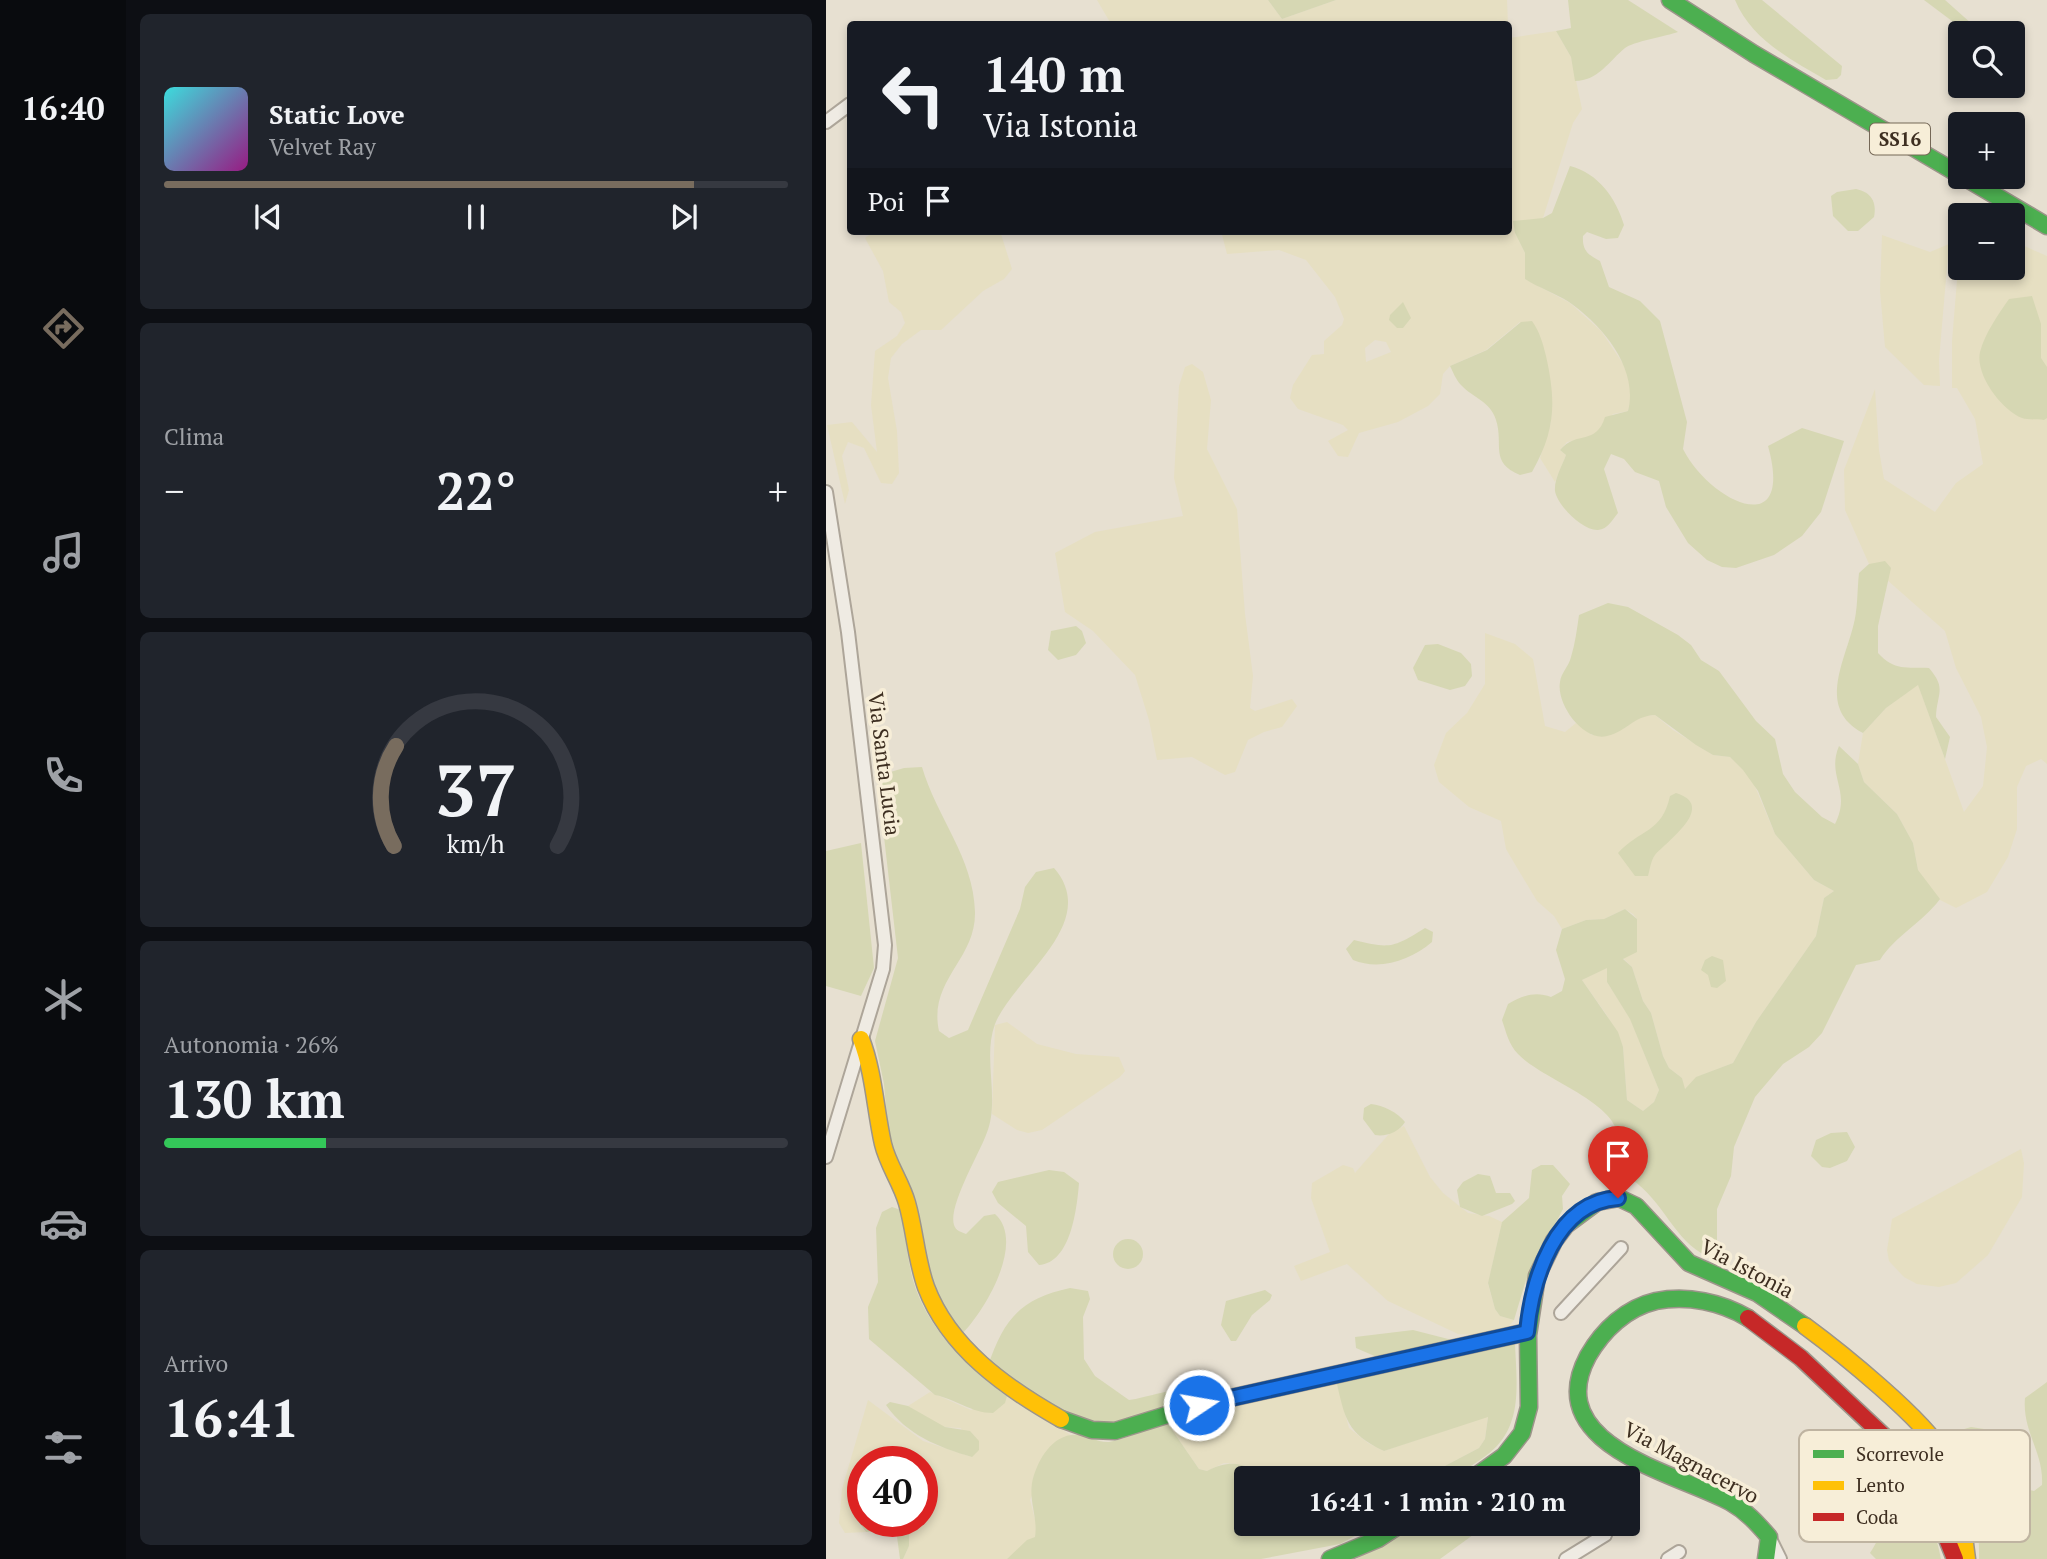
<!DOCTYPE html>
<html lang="it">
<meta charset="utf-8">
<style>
body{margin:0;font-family:"PT Serif",serif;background:#20242c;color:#f1f3f6;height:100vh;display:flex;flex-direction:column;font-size:26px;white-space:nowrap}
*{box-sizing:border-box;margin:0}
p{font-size:23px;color:#9ea1a6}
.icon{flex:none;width:38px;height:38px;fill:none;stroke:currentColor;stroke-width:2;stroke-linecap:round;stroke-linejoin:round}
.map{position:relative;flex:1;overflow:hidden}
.details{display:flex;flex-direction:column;gap:14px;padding:14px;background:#0d0f14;width:700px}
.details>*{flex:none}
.top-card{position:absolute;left:21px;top:21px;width:665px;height:214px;border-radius:7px;box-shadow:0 4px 10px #0003;background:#171b24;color:#f1f3f6;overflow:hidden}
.tools{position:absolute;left:1122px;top:21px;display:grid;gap:14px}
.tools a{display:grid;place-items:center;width:77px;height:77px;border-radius:7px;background:#171b24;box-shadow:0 4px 10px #0003;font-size:35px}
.speed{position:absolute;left:21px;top:1446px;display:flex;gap:14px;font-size:35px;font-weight:700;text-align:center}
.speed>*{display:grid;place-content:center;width:91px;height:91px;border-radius:50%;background:#171b24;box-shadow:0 4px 10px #0003;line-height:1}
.speed .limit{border:10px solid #d22;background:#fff;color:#111}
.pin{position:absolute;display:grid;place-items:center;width:60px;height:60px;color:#fff;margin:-72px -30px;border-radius:50% 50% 50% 0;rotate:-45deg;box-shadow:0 0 7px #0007}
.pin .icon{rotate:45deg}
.me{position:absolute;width:77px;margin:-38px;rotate:78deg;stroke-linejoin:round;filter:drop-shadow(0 0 5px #0008)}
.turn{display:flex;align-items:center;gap:24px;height:147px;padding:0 21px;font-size:32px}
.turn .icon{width:91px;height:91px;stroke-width:2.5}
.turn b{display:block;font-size:49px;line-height:60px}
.then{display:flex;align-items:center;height:66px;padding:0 21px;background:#0003;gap:14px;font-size:26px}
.big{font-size:52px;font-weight:600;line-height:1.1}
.details .card{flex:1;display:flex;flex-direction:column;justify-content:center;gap:10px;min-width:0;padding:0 24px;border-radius:10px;background:#20242c}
.details .dial{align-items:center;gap:0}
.dial svg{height:182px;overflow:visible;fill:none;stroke:#363941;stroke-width:7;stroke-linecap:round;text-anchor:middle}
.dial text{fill:#f1f3f6;stroke:none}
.song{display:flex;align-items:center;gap:21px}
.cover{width:84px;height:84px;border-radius:10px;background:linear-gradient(135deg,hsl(180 70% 55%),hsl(310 70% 35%))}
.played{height:7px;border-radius:4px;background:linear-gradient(90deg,#786c5e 85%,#363941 85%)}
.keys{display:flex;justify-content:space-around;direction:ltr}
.heat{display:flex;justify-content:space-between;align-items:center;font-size:38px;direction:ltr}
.charge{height:10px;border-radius:5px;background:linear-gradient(90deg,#34c759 26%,#363941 0)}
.trip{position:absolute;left:408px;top:1466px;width:406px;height:70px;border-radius:7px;background:#171b24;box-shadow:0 4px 10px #0003;font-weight:600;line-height:70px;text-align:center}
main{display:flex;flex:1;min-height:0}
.menu{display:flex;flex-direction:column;width:126px;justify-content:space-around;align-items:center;background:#090b0e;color:#9ea1a6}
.menu .icon{width:49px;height:49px}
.menu .selected{color:#786c5e}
.menu b{font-size:32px;color:#f1f3f6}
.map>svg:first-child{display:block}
.farmland{fill:#e6dfc2;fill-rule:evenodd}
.green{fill:#d6d7b3;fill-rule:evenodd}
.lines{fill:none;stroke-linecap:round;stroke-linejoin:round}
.street-casing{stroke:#ada599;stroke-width:16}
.fast-casing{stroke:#9c958a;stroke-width:19}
.slow-casing{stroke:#9c958a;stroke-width:19}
.jam-casing{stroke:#9c958a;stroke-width:19}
.street{stroke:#efebe3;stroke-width:12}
.fast{stroke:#4caf50;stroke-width:16}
.slow{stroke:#ffc107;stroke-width:16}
.jam{stroke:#c62828;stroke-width:16}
.route-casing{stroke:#114b97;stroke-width:18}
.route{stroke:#1a73e8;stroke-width:12}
.labels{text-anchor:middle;stroke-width:7;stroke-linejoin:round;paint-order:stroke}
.shield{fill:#f7eed8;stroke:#756857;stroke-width:2}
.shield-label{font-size:19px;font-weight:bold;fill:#3d2e20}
.street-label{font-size:21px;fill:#3d2e20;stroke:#f7eed8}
.key{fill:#f7eed8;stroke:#bfb4a1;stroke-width:2}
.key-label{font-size:19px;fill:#3d2e20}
</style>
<main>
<nav class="menu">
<b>16:40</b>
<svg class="icon selected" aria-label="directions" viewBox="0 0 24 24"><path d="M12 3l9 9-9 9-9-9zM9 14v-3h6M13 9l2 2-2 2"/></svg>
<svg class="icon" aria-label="music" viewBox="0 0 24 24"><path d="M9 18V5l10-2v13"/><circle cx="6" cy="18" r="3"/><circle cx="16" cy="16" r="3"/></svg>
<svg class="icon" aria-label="phone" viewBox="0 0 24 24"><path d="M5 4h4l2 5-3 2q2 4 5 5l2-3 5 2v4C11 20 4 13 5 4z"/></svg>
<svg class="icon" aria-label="climate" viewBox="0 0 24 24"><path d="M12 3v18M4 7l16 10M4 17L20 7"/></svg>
<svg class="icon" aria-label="car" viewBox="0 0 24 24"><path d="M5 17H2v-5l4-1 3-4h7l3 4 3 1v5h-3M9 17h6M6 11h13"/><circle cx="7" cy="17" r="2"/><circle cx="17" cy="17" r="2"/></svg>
<svg class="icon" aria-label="filters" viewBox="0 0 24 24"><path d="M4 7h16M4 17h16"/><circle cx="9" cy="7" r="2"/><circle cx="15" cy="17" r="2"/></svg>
</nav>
<section class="details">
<div class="card">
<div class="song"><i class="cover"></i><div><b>Static Love</b><p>Velvet Ray</p></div></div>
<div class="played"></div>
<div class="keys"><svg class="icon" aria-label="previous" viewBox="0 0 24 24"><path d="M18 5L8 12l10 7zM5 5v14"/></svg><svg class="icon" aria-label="pause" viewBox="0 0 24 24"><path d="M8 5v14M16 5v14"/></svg><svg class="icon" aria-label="next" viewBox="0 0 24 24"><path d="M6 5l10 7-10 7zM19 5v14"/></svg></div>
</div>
<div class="card"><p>Clima</p>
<div class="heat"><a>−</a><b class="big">22°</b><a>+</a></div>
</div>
<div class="card dial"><svg viewBox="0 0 100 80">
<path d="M14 69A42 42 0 1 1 86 69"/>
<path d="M14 69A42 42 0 0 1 15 25" stroke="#786c5e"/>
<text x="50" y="56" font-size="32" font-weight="700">37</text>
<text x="50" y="72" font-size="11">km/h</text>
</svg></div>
<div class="card"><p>Autonomia · 26%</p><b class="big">130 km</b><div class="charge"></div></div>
<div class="card"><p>Arrivo</p><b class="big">16:41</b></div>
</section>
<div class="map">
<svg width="1221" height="1559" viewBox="0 0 1221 1559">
<rect width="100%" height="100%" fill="#e7e0d1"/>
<g class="farmland">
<polygon points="271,0 442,0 456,19 510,0 681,0 682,24 285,24"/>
<path d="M682 25 684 38 730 31 745 57 756 109 747 123 717 218 689 233 699 253V279L744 303 775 331 800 368 806 393 802 411 787 414 768 436 741 442 734 450 740 455 729 482 714 458 725 422 694 322 660 350 624 366 617 374 614 394 602 406 572 422 533 433 522 457 512 456 502 441 522 430 517 425 472 409 464 398 467 385 486 355 498 354V341L516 325 518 319 509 297 480 260 453 250 401 254 395 231H682ZM549 340 560 342 565 352 540 362 539 348Z"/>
<polygon points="49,231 174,231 186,269 178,279 157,291 115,330 95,330 76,344 65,358 62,378 71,431 73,473 66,484 55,483 38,448 22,442 16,456 23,490 19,504 1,425 26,422 51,452 45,405 49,351 71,336 79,323 75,312 63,302 57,271 39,238"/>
<polygon points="1056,235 1104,252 1123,244 1113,360 1114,386 1098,385 1059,347 1054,291"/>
<polygon points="1187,241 1221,256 1221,764 1215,759 1200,766 1191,787 1191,829 1182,857 1161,892 1130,908 1110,898 1092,870 1087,843 1071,814 1038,782 1032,764 1037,733 1060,708 1092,684 1138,812 1157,786 1161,747 1155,717 1130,668 1119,631 1043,564 1019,510 1018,470 1049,389 1053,450 1058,479 1109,512 1130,483 1157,464 1149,419 1131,388 1126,388 1126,341 1134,244 1134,268 1186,268"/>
<polygon points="366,364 377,372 385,400 381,449 411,509 419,614 427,676 424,708 429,711 466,699 471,706 456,727 438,732 422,740 409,772 399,775 366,757 331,760 323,720 309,675 267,631 239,612 229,553 269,532 357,516 348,478 353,386 359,367"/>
<polygon points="659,633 689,644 707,659 719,726 739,732 750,723 766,735 799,728 814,716 829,715 847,730 887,755 904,757 925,777 949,834 988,880 1008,891 998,898 990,936 930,1022 907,1063 871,1077 858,1090 856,1078 843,1068 837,1056 825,1013 817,1001 806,967 797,958 811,919 807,914 799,909 778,919 760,920 736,929 728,916 711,901 690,866 680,849 675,821 643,807 613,782 608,765 620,733 641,713 659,684"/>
<polygon points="781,967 781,982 804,1018 833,1090 828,1102 817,1111 801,1100 797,1047 780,1014 756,980"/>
<polygon points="181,1022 211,1044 250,1054 293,1057 299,1071 294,1077 216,1130 202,1133 191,1130 166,1114 169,1025"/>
<polygon points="578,1126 604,1177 617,1193 642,1213 663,1216 676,1222 662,1284 669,1309 674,1316 688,1320 683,1326 653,1335 632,1334 562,1301 521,1264 475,1281 468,1266 504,1252 485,1198 486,1183 517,1165 527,1168 529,1173 563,1134"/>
<polygon points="1195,1149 1198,1163 1196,1197 1162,1255 1130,1283 1113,1287 1091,1284 1078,1277 1063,1261 1061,1250 1066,1219"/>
<polygon points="510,1380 523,1428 542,1443 558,1451 662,1416 659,1439 653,1448 594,1479 438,1479 426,1467 411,1464 398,1463 381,1471 373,1469 340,1421"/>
<polygon points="104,1392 145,1410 181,1396 245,1435 231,1441 204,1500 211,1527 209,1537 181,1559 77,1559 83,1546 83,1521 96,1521 96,1461 37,1461 37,1488 22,1500 34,1526 40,1532 19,1533 13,1523 16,1489 42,1400 97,1441 146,1457 135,1428 119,1427 103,1421 82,1406"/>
</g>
<g class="green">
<polygon points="442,0 510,0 456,19"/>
<path d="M742 0H802L852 32C841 36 806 42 799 48 783 61 772 81 749 81L745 57 730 31 745 28Z"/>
<path d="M909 0H936L1016 66 1015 75 1011 79 1000 80C965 60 925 39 909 0Z"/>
<polygon points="1098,0 1119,0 1156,33 1142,33"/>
<path d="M744 166C772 173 790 198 798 225L792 238 780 239 761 232 757 236C756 250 762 255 774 261L783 287 814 301 834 321 861 422 857 449C884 502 969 543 942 446L976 428 1018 441 995 512 976 536 948 555 910 568 896 567 881 560 862 543 840 507 833 481 809 472 798 459 785 454 778 469 792 513C786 520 782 529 772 530 757 531 731 505 729 491 728 479 736 466 740 455L734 450C751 430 770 446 779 417L802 411C813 368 776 325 743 302 729 293 713 288 699 279V253L689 233 687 221 717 218 726 213Z"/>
<path d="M1030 189C1045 192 1051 202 1048 217L1032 231H1022L1007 216 1005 196 1011 192Z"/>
<path d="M1206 296 1215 324V358L1221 367V418L1218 420C1211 419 1202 420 1196 418 1176 410 1149 375 1154 352 1159 333 1172 315 1183 299Z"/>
<polygon points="577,302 585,318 577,328 571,328 563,320 564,315"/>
<path d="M706 321C714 332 717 344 720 356 730 401 730 430 706 472L694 475C663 462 678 445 670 420 664 401 647 398 635 385 630 380 627 372 624 366L661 350 695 322Z"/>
<path d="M1059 561 1065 568 1052 626V653C1068 671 1081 667 1103 668 1121 689 1111 693 1110 717L1124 737 1119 759 1092 685 1060 708 1037 733C992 709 1017 665 1027 627 1032 610 1031 591 1033 573L1043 564Z"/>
<path d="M782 603 802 607 852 635 865 645 875 660 893 671 930 721 949 739 957 774 969 792 996 817 1009 824C1026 790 1000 777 1013 746L1032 764 1038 782 1071 814 1087 843 1092 870 1114 899C1096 923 1069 936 1054 960L1030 965 996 1033 983 1047 957 1064 929 1097 908 1147 905 1176 891 1209V1240L887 1252 881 1256C848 1241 838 1201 805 1179L781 1184 778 1174C781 1163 792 1150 792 1139 792 1102 716 1080 692 1054 683 1045 680 1032 676 1020L682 1004C695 996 709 991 725 997L736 991 739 979 730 950 736 929 760 920 778 919 799 909 811 919V952L797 959 806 967 817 1001 825 1013 837 1056 843 1068 856 1078 859 1089 870 1077 907 1063 930 1022 990 936 998 898 1008 891 988 880 949 834 932 791 917 770 904 757 887 755 870 745 829 715C807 716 802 731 781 736 757 742 730 704 734 682 735 673 743 666 745 657 749 644 751 629 753 615ZM781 968V982L804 1019 833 1090 828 1102 817 1111 801 1100 797 1047 792 1032 756 980Z"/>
<polygon points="250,626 256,631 260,643 250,655 232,660 222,650 225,631"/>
<polygon points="612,644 635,653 645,664 646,676 639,686 624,690 592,680 587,668 599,645"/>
<path d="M96 767C110 816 148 858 149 912 150 960 102 980 113 1031L123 1038 142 1030 194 909 199 887 210 872 228 868C276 923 187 978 169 1024 156 1059 175 1100 160 1135 153 1154 122 1206 128 1225 130 1231 135 1232 140 1234L158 1216 169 1214C200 1242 159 1311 135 1335L103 1281 90 1208 64 1153 58 1084 49 1041 72 958 51 776 78 768Z"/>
<path d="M850 793C892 806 840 842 829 855 825 860 824 869 822 876H809L792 853C814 829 836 833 844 796Z"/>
<polygon points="35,843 48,968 35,996 0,986 0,851"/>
<path d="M599 928 607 932 606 942C585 960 554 971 527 960L520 949 528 940C564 949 567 948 599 928Z"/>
<polygon points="886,956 897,960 900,981 891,988 885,987 882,975 875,970 879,960"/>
<path d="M545 1104C557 1105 572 1113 579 1122 573 1132 560 1137 549 1135L537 1119 538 1108Z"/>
<polygon points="1021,1132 1029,1147 1021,1161 1004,1168 996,1167 985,1156 990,1140 1005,1133"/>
<polygon points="715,1165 727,1165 744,1184 736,1196 737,1209 700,1280 688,1320 674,1316 669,1309 662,1283 676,1222 703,1198 706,1170"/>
<path d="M223 1170 238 1172 253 1183C251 1208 245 1263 213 1265L202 1252 200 1226 172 1203 166 1192 172 1182Z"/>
<polygon points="652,1174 664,1176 670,1193 684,1193 689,1201 686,1204 656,1216 634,1207 631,1190 637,1182"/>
<path d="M66 1207 75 1210C79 1233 81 1257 87 1280 100 1327 142 1369 181 1396L179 1403 167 1413C145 1413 130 1399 109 1395L43 1339 42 1307 52 1282 50 1228 56 1212Z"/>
<circle cx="302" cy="1254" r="15"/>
<path d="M244 1288 262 1291 264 1299 257 1317 258 1359 269 1376 303 1400C324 1397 370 1380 388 1390L387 1393 281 1425 237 1414 162 1366C178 1319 194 1299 244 1288Z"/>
<polygon points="439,1290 446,1295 444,1300 426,1315 410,1341 405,1341 395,1325 400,1301"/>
<polygon points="587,1330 630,1341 553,1358 530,1348 529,1337"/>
<path d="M689 1344C691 1390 698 1432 654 1460 628 1477 626 1479 594 1479L653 1448 659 1439 662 1417 558 1451C520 1433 519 1418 510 1380Z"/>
<path d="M1221 1382V1559H1153C1154 1513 1142 1474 1125 1433L1145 1427 1158 1429C1164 1436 1163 1441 1165 1450 1170 1471 1187 1487 1208 1491L1216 1485C1218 1452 1196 1432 1199 1398Z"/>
<path d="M64 1402 82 1406 119 1427 144 1431 153 1441V1450L146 1457C112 1447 81 1435 60 1405Z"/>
<path d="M340 1421 373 1469 381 1471C403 1460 420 1461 438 1479H420V1524H551L514 1544 435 1559H181L201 1540 209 1537C212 1518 203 1502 206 1483 210 1464 223 1438 245 1435 258 1433 271 1443 283 1442 301 1439 322 1428 340 1421Z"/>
<path d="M1036 1427C1084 1457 1104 1506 1115 1559H1050L1044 1553C1071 1513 1055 1477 1016 1453 1015 1439 1024 1432 1036 1427Z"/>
<polygon points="37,1488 37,1521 83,1521 83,1546 77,1559 74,1559 70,1529 40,1532 28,1516 22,1500"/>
<polygon points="587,1524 662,1524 614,1559 530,1559"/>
</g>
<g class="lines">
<g class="street-casing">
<g id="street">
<polyline points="0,122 24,104"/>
<polyline points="0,492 22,632 59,945 57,969 0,1157"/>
<polyline points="735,1313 795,1248"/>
<polyline points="943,1537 954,1559"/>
<polyline points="740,1559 779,1535"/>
<polyline points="842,1559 853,1552"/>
</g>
</g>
<g class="fast-casing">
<g id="fast">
<polyline points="844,0 928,54 1134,175"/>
<polyline points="1138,177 1221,226"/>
<path d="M922 1318C895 1302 862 1295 830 1301 800 1308 777 1330 762 1356 714 1446 851 1473 904 1502 920 1511 931 1523 943 1537L940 1559"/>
<polyline points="235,1419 266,1430 289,1431 373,1405 701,1332"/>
<polyline points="646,1479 678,1456 696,1433 703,1407 702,1335 711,1276 728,1241 740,1225 771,1202 793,1198 810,1206 863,1263 931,1293 979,1326"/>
<polyline points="504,1559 552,1539 575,1524"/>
</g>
</g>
<g class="slow-casing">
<g id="slow">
<path d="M35 1039C48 1073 49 1108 57 1144 62 1165 75 1182 81 1203 89 1231 90 1259 100 1287 123 1348 180 1388 235 1419"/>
<path d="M979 1326C1013 1351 1099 1420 1117 1454 1134 1486 1136 1524 1141 1559"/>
</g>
</g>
<g class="jam-casing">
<polyline id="jam" points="922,1318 975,1358 1080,1457 1101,1489 1129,1559"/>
</g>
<use href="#street" class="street"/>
<use href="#fast" class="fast"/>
<use href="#slow" class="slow"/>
<use href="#jam" class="jam"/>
</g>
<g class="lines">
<g class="route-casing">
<path id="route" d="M373 1405 701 1332C706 1280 729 1202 792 1198"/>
</g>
<use href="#route" class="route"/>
</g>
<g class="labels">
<rect class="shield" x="1044" y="123.5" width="60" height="31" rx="5"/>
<g class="shield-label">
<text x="1074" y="146">SS16</text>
</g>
<g class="street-label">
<text transform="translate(58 764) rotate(83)" y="7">Via Santa Lucia</text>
<text transform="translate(921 1269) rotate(28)" y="7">Via Istonia</text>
<text transform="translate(865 1463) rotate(28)" y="7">Via Magnacervo</text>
</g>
</g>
<rect x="973" y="1430" width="231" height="112" rx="10" class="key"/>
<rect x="987" y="1450" width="31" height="8" fill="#4caf50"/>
<rect x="987" y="1481" width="31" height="9" fill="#ffc107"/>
<rect x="987" y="1513" width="31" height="8" fill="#c62828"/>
<g class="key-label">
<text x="1030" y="1461">Scorrevole</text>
<text x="1030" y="1492">Lento</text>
<text x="1030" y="1524">Coda</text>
</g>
</svg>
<div class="tools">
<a><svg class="icon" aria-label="search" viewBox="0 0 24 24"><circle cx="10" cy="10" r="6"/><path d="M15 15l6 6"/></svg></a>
<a>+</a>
<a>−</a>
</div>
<div class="speed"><div class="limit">40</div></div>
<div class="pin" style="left:792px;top:1198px;background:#d93025"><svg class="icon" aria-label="arrive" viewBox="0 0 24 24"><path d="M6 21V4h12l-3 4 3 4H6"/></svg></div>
<svg class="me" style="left:373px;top:1405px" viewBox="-20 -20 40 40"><circle r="17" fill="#1a73e8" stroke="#fff" stroke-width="3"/><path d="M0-11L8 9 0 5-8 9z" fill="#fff"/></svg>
<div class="trip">16:41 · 1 min · 210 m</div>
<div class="top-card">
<div class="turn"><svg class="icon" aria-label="left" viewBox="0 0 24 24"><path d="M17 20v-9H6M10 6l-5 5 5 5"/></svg><div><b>140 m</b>Via Istonia</div></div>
<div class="then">Poi<svg class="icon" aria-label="arrive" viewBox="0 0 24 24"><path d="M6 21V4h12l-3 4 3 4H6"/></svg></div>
</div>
</div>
</main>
